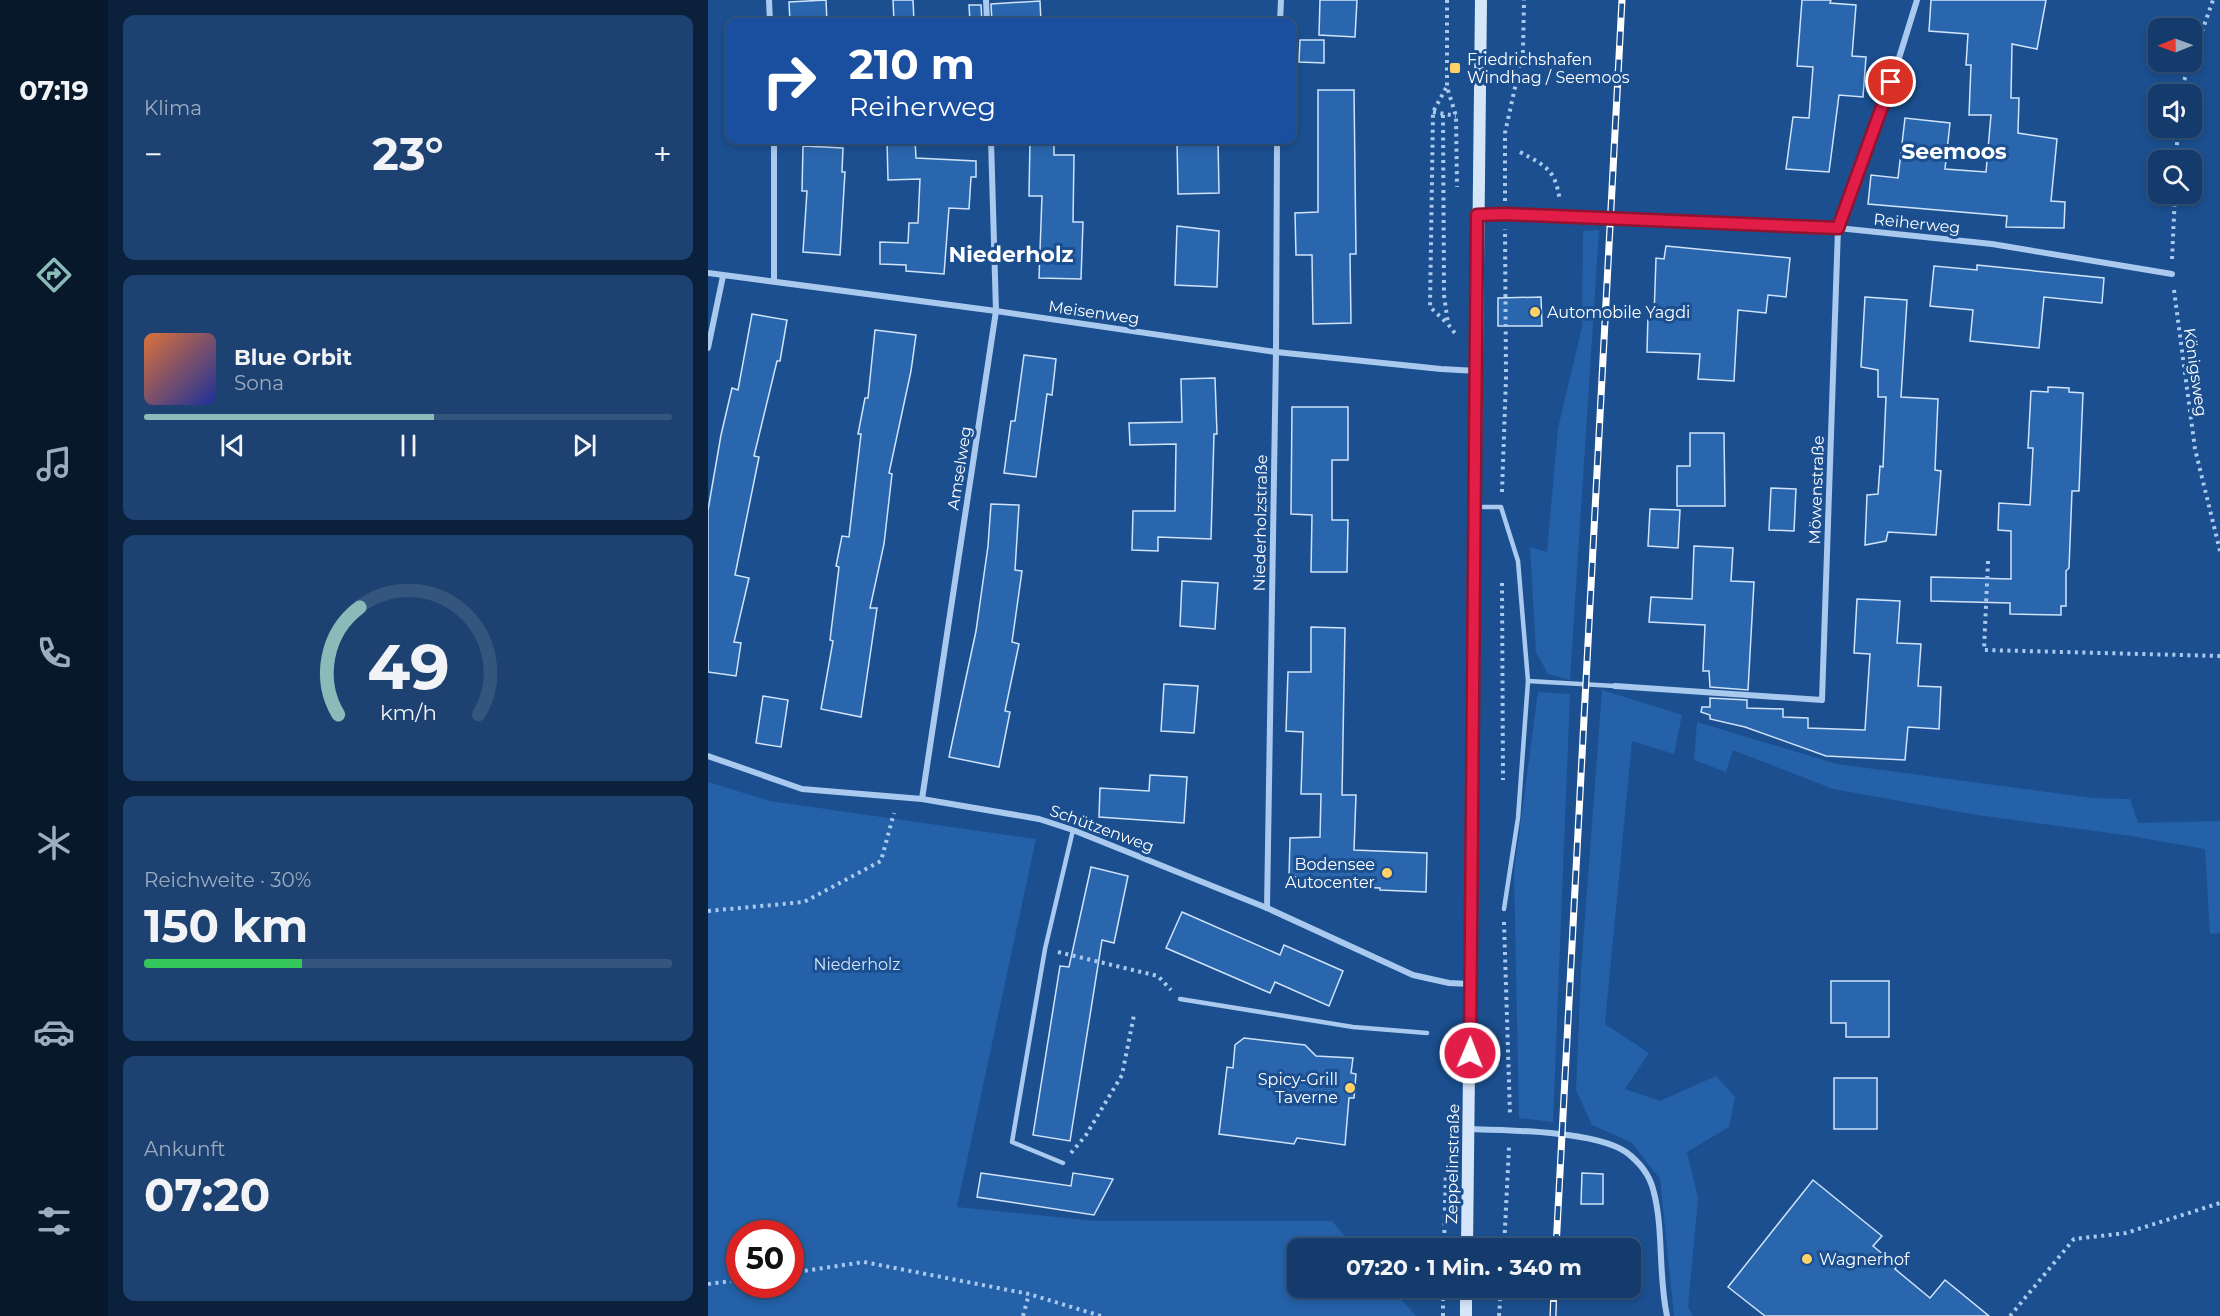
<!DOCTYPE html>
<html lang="de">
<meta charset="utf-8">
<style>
body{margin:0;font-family:Montserrat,sans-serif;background:#1d4271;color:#f1f3f6;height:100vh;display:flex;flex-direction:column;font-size:22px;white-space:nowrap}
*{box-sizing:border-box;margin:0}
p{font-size:20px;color:#9dadc1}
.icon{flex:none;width:33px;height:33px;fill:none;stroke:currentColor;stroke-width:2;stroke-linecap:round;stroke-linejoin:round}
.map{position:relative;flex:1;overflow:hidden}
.side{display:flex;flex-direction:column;gap:15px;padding:15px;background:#0b203b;width:600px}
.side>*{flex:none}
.banner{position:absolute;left:18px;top:18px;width:570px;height:126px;border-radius:12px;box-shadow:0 3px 9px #0003,0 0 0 2px #33557e;background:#1a4fa0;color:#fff;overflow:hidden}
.needle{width:39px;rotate:269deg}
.tools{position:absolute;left:1440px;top:18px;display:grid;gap:12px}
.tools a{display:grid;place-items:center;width:54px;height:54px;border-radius:12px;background:#143b6b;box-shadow:0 3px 9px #0003,0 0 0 2px #33557e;font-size:30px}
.speed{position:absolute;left:18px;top:1220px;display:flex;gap:12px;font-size:30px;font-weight:700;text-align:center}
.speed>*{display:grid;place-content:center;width:78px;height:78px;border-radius:50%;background:#143b6b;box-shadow:0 3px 9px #0003,0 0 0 2px #33557e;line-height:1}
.speed .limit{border:9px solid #d22;background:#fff;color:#111}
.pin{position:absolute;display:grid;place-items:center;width:51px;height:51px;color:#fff;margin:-26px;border:3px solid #fff;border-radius:50%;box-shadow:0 2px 6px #0007}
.me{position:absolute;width:66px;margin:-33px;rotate:1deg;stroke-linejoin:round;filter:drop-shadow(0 0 4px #0008)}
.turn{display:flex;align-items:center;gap:21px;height:126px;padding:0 24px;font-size:27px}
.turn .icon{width:78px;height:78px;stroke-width:2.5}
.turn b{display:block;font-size:42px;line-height:51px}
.big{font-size:45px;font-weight:700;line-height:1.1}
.side .tile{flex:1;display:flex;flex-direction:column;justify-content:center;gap:9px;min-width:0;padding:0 21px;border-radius:12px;background:#1d4271}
.side .dial{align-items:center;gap:0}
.dial svg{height:156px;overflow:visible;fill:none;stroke:#33557e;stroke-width:7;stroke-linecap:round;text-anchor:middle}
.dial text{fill:#f1f3f6;stroke:none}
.song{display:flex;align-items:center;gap:18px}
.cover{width:72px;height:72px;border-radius:9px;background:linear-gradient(135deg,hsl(20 70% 55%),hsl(230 70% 35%))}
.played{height:6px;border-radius:3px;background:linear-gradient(90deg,#8bbbb9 55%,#33557e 55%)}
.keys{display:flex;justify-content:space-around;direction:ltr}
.heat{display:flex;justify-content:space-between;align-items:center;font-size:33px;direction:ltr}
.charge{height:9px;border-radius:4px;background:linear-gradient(90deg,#34c759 30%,#33557e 0)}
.trip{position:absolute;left:579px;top:1238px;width:354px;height:60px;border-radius:12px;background:#143b6b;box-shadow:0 3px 9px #0003,0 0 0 2px #33557e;font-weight:700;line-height:60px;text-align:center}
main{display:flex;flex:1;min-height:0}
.menu{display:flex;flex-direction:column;width:108px;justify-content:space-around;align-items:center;background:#08182b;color:#9dadc1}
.menu .icon{width:42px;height:42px}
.menu .on{color:#8bbbb9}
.menu b{font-size:27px;color:#f1f3f6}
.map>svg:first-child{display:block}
.green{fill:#2461a8;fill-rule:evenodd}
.building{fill:#2a66ad;stroke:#cfe3fa;stroke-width:1.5}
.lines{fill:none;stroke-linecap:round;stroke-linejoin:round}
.path{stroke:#a9c9ee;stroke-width:4;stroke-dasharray:3 4.5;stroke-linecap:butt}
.lane{stroke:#a9c9ee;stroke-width:4.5}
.street{stroke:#a9c9ee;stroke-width:6}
.secondary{stroke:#d6e6fa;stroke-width:12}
.rail-casing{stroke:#fff;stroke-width:7}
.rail{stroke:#1b4f8f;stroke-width:4.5;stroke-dasharray:14;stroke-linecap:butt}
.route-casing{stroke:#92132f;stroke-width:15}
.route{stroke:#e11d48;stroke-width:10}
.poi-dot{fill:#ffd166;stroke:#1b4f8f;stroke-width:2}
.labels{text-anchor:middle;stroke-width:6;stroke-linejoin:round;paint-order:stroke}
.poi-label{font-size:16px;fill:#fff;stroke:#1b4f8f;text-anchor:start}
.street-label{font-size:16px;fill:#fff;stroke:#1b4f8f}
.park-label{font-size:16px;fill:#cfe3fa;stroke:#1b4f8f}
.district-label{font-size:22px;font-weight:bold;fill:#fff;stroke:#1b4f8f}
</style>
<main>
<nav class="menu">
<b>07:19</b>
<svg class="icon on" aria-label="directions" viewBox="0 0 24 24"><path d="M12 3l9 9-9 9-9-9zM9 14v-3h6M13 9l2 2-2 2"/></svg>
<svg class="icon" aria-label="music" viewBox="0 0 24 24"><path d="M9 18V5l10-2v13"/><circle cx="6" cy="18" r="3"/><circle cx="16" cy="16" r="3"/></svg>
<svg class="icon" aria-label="phone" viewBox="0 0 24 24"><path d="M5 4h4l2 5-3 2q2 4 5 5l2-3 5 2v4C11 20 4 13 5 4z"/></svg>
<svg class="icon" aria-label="climate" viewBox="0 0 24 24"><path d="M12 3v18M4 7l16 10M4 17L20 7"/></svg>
<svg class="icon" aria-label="car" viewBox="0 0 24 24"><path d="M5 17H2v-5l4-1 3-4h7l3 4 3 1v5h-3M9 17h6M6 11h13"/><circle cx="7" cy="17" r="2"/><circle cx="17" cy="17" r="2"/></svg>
<svg class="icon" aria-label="filters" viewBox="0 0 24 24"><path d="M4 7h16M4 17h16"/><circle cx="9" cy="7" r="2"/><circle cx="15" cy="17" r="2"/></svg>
</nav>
<section class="side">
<div class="tile"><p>Klima</p>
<div class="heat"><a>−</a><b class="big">23°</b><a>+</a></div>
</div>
<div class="tile">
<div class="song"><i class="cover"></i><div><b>Blue Orbit</b><p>Sona</p></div></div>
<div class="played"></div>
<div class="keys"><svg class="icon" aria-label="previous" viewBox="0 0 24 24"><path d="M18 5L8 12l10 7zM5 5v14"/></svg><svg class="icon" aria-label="pause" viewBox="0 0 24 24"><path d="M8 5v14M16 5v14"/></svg><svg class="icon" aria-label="next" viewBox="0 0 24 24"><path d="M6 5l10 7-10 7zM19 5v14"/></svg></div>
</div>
<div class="tile dial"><svg viewBox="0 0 100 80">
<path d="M14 69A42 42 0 1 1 86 69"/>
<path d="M14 69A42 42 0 0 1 25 14" stroke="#8bbbb9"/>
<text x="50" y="56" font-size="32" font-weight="700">49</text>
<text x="50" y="72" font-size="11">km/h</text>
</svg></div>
<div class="tile"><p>Reichweite · 30%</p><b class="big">150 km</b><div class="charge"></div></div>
<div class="tile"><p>Ankunft</p><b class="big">07:20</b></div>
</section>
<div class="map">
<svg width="1512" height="1316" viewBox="0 0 1512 1316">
<rect width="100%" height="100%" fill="#1b4f8f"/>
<g class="green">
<polygon points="891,230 862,680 840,674 828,652 822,547 839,552 850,428 874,327 875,231"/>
<polygon points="894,690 974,715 966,754 924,741 897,1024 941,1053 917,1089 952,1101 1008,1076 1027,1097 1021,1127 979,1152 990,1198 980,1307 985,1316 966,1316 952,1179 923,1142 884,1125 868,1090 873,971"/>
<polygon points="830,692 862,694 845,1122 811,1118 806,872"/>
<polygon points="989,722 1129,764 1385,798 1422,799 1430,823 1512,821 1512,933 1502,934 1497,849 1423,836 1269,815 1125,789 1025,750 1018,772 986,760"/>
<path d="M0 782 62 801 328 839 249 1207 388 1221H624L647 1248H590V1287H682L708 1316H0ZM32 1233H82V1284H32Z"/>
</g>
<g class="building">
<polygon points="118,0 119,22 82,22 81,2"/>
<polygon points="185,0 205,0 206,22 186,22"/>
<polygon points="612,0 649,0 647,37 611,35"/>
<polygon points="1094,0 1123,0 1122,3 1148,5 1144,56 1158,57 1155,97 1131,95 1121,172 1078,169 1085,117 1101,118 1105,67 1089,66"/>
<polygon points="1223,0 1338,0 1329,49 1304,44 1303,98 1311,98 1310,133 1349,139 1343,201 1357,202 1356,228 1298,227 1299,216 1160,204 1163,175 1190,178 1197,118 1242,123 1237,169 1278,172 1283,115 1261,115 1263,65 1258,65 1260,34 1221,31"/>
<polygon points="332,1 333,22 284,22 283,4"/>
<polygon points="261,5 273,5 274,22 262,22"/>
<polygon points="592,40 616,40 616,63 591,62"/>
<polygon points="610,90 646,90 648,254 642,254 643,323 605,324 604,255 588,255 587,213 610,212"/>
<polygon points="179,140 207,140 208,158 268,161 268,177 263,177 261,209 241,208 236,274 198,271 198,265 172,264 172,242 200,243 201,223 210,223 212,179 180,180"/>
<polygon points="322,140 346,140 346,155 366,155 365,222 375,222 373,279 331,278 334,196 321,196"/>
<polygon points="469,140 510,140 511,193 470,194"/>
<polygon points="95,146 135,148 134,172 137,172 132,255 95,252 99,191 94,191"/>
<polygon points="469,226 511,231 509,287 467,285"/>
<polygon points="958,246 1082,258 1078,297 1060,295 1058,313 1030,310 1026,381 990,379 992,354 939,352 940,315 946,316 948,258 956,259"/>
<polygon points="1269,265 1396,278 1394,303 1336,297 1331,348 1262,341 1265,310 1222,306 1226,266 1269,270"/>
<polygon points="833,297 834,326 790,326 790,298"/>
<polygon points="1157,297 1199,300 1193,397 1230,399 1227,470 1233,471 1228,535 1180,532 1178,541 1157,545 1159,495 1170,494 1172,466 1175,467 1178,397 1170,397 1170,370 1153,367"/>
<polygon points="44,314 79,320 72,361 69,361 46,456 51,457 27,575 41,578 26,642 33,643 28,676 0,672 0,510 13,435 24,388 30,390"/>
<polygon points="167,330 208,335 203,371 181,473 184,474 176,544 162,608 169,608 153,717 113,709 125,641 122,640 131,567 128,566 134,536 141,537 153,434 150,434 157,398 160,398"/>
<polygon points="316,355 348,359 344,395 339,394 328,477 296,473 303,421 307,421"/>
<polygon points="507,378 509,434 506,434 503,539 450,537 450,551 424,550 425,511 467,511 468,444 422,445 421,423 474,422 473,379"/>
<polygon points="1340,387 1361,388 1361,392 1375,393 1371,491 1364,491 1361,568 1358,571 1358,606 1353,606 1353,615 1302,614 1302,603 1223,601 1223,577 1303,579 1303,531 1290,530 1291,503 1322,505 1325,448 1320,448 1323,391 1340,392"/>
<polygon points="584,407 640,407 640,460 624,460 624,520 640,520 639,572 603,572 604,515 583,514"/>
<polygon points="982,433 1016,433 1017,506 969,506 969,466 982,466"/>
<polygon points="1063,488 1088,489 1086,531 1061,530"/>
<polygon points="283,504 311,505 307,570 314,571 304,642 311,644 297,711 302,712 291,767 241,757 268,631 280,546"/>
<polygon points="942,509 972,510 970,548 940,546"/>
<polygon points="986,546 1025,548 1023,581 1046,582 1040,690 1002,687 1001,671 995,671 997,625 941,622 943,597 984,599"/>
<polygon points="474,581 510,583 507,629 472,626"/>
<polygon points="1149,599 1192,601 1189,643 1213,644 1210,686 1233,687 1231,729 1200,727 1197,760 1118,756 1037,727 1002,719 1002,715 993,712 994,707 1002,707 1002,698 1039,700 1039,708 1075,709 1075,717 1100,718 1100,728 1157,730 1162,654 1146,653"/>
<polygon points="603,627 637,628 634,795 648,795 646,850 719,853 718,892 672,890 672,888 591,885 592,877 581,877 582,838 612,837 613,794 593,794 595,732 578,731 580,672 603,672"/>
<polygon points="456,684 490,686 486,733 453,731"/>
<polygon points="55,696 80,700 73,747 48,743"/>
<polygon points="442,775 479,777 476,823 391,817 392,788 441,791"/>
<polygon points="383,867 420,876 406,943 394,940 362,1141 325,1135 352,966 361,967"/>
<polygon points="474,912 572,955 576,945 635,971 621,1006 567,982 562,993 458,948"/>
<polygon points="1123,981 1181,981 1181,1037 1138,1037 1138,1023 1123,1023"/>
<polygon points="536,1038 597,1045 608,1056 645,1058 643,1073 648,1074 646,1098 641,1098 637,1145 589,1138 586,1144 511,1134 519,1067 525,1068 527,1045"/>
<rect x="1126" y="1078" width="43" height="51"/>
<polygon points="273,1173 363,1186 365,1173 405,1179 386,1215 269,1197"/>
<polygon points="874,1173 895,1174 895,1204 873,1204"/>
<polygon points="1105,1180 1174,1236 1165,1246 1189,1266 1187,1269 1222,1298 1237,1280 1281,1316 1057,1316 1020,1287"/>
</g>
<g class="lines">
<g class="path">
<polyline points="739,0 739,87 748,116 749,187"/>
<polyline points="1484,60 1505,0"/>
<polyline points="738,88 725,112 722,307 740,324"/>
<polyline points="1471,94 1483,62"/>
<polyline points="725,112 748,116"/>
<polyline points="735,115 736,295 740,324 749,336"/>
<path d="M812 152C839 167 847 169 852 201"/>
<polyline points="1468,160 1470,128"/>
<polyline points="797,201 797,133 815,51 816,0"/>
<polyline points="1464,259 1467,194"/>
<polyline points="1466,290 1487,449 1512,551"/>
<polyline points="794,492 798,378 797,229"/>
<polyline points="1280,561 1276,650 1512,656"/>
<polyline points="794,583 795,780"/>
<polyline points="0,911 96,902 173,861 186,813"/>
<polyline points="796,922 802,1115"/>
<polyline points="350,952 450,976 463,990"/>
<polyline points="363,1153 378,1135 414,1075 426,1015"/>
<polyline points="736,1248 738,1166"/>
<polyline points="796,1248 801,1147"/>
<polyline points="82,1273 156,1262 321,1294 393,1316"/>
<polyline points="0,1284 32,1280"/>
<polyline points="315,1316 321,1294"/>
<polyline points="735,1316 735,1287"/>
<polyline points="791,1316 793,1287"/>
<polyline points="1302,1316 1366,1239 1418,1233 1512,1203"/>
</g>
<g class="lane">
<polyline points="769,507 793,507 810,561 820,681 810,818 796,909"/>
<polyline points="820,681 907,686"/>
<polyline points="472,999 645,1027 719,1033"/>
<polyline points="355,1163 304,1142 337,949 365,830"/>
</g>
<g class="street">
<polyline points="61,0 62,22"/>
<polyline points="278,0 279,22"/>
<polyline points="572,22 573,0"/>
<polyline points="769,215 809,215 1130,228 1284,244 1464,274"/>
<polyline points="0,273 288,311 568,352 733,369 769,371"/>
<polyline points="66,281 66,140"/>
<polyline points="0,348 15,276"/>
<polyline points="907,686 1114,700 1130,228 1177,103 1209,0"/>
<polyline points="0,756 94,789 214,799 331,819 365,830 559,908 705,975 741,983 762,984"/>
<polyline points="214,799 288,311 283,140"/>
<polyline points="559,908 568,352 569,140"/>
<path d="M761 1129C800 1130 887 1131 918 1152 930 1161 941 1174 945 1189 956 1228 950 1275 959 1316"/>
</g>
<g class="secondary">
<polyline points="759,1248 773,0"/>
<polyline points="758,1316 758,1287"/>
</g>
<g class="rail-casing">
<g id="rail">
<polyline points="848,1248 914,0"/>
<polyline points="845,1316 846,1287"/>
</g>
</g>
<use href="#rail" class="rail"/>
</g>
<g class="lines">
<g class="route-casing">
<polyline id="route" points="762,1053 769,215 797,214 1130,228 1183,82"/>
</g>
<use href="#route" class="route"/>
</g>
<g class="poi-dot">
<rect x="741" y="62" width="12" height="12" rx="3"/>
<circle cx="827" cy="312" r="6"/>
<circle cx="679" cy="873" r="6"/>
<circle cx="642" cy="1088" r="6"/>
<circle cx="1099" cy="1259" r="6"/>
</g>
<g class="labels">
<g class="poi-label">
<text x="759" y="65">Friedrichshafen<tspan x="759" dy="18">Windhag / Seemoos</tspan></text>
<text x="839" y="318">Automobile Yagdi</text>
<text x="667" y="870" text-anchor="end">Bodensee<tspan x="667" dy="18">Autocenter</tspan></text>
<text x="630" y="1085" text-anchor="end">Spicy-Grill<tspan x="630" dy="18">Taverne</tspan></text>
<text x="1111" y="1265">Wagnerhof</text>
</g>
<g class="street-label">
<text transform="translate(1209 223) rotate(6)" y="6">Reiherweg</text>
<text transform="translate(386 312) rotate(8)" y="6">Meisenweg</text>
<text transform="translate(1488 372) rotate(82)" y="6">Königsweg</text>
<text transform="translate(251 468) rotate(-81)" y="6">Amselweg</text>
<text transform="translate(1108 490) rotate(-88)" y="6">Möwenstraße</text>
<text transform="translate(552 523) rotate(-89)" y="6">Niederholzstraße</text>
<text transform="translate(394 828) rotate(20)" y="6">Schützenweg</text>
<text transform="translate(744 1164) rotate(-89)" y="6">Zeppelinstraße</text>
</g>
<g class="park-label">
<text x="149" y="970">Niederholz</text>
</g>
<g class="district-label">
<text x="1246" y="159">Seemoos</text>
<text x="303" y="262">Niederholz</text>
</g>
</g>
</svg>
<div class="tools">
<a><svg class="needle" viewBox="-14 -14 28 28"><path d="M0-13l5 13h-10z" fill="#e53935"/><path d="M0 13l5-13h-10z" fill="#9dadc1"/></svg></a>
<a><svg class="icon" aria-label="sound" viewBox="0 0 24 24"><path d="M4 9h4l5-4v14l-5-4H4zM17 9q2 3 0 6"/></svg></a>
<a><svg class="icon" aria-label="search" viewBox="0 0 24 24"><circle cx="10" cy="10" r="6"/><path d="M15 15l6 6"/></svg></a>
</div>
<div class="speed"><div class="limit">50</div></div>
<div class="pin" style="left:1183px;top:82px;background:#d93025"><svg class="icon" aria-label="arrive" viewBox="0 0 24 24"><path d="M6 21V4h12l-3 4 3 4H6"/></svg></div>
<svg class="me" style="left:762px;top:1053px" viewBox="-20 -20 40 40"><circle r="17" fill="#e11d48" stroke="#fff" stroke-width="3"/><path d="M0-11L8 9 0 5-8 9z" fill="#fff"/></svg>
<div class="trip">07:20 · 1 Min. · 340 m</div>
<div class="banner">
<div class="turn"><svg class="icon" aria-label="right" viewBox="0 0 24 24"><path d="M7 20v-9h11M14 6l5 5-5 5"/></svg><div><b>210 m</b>Reiherweg</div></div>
</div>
</div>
</main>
